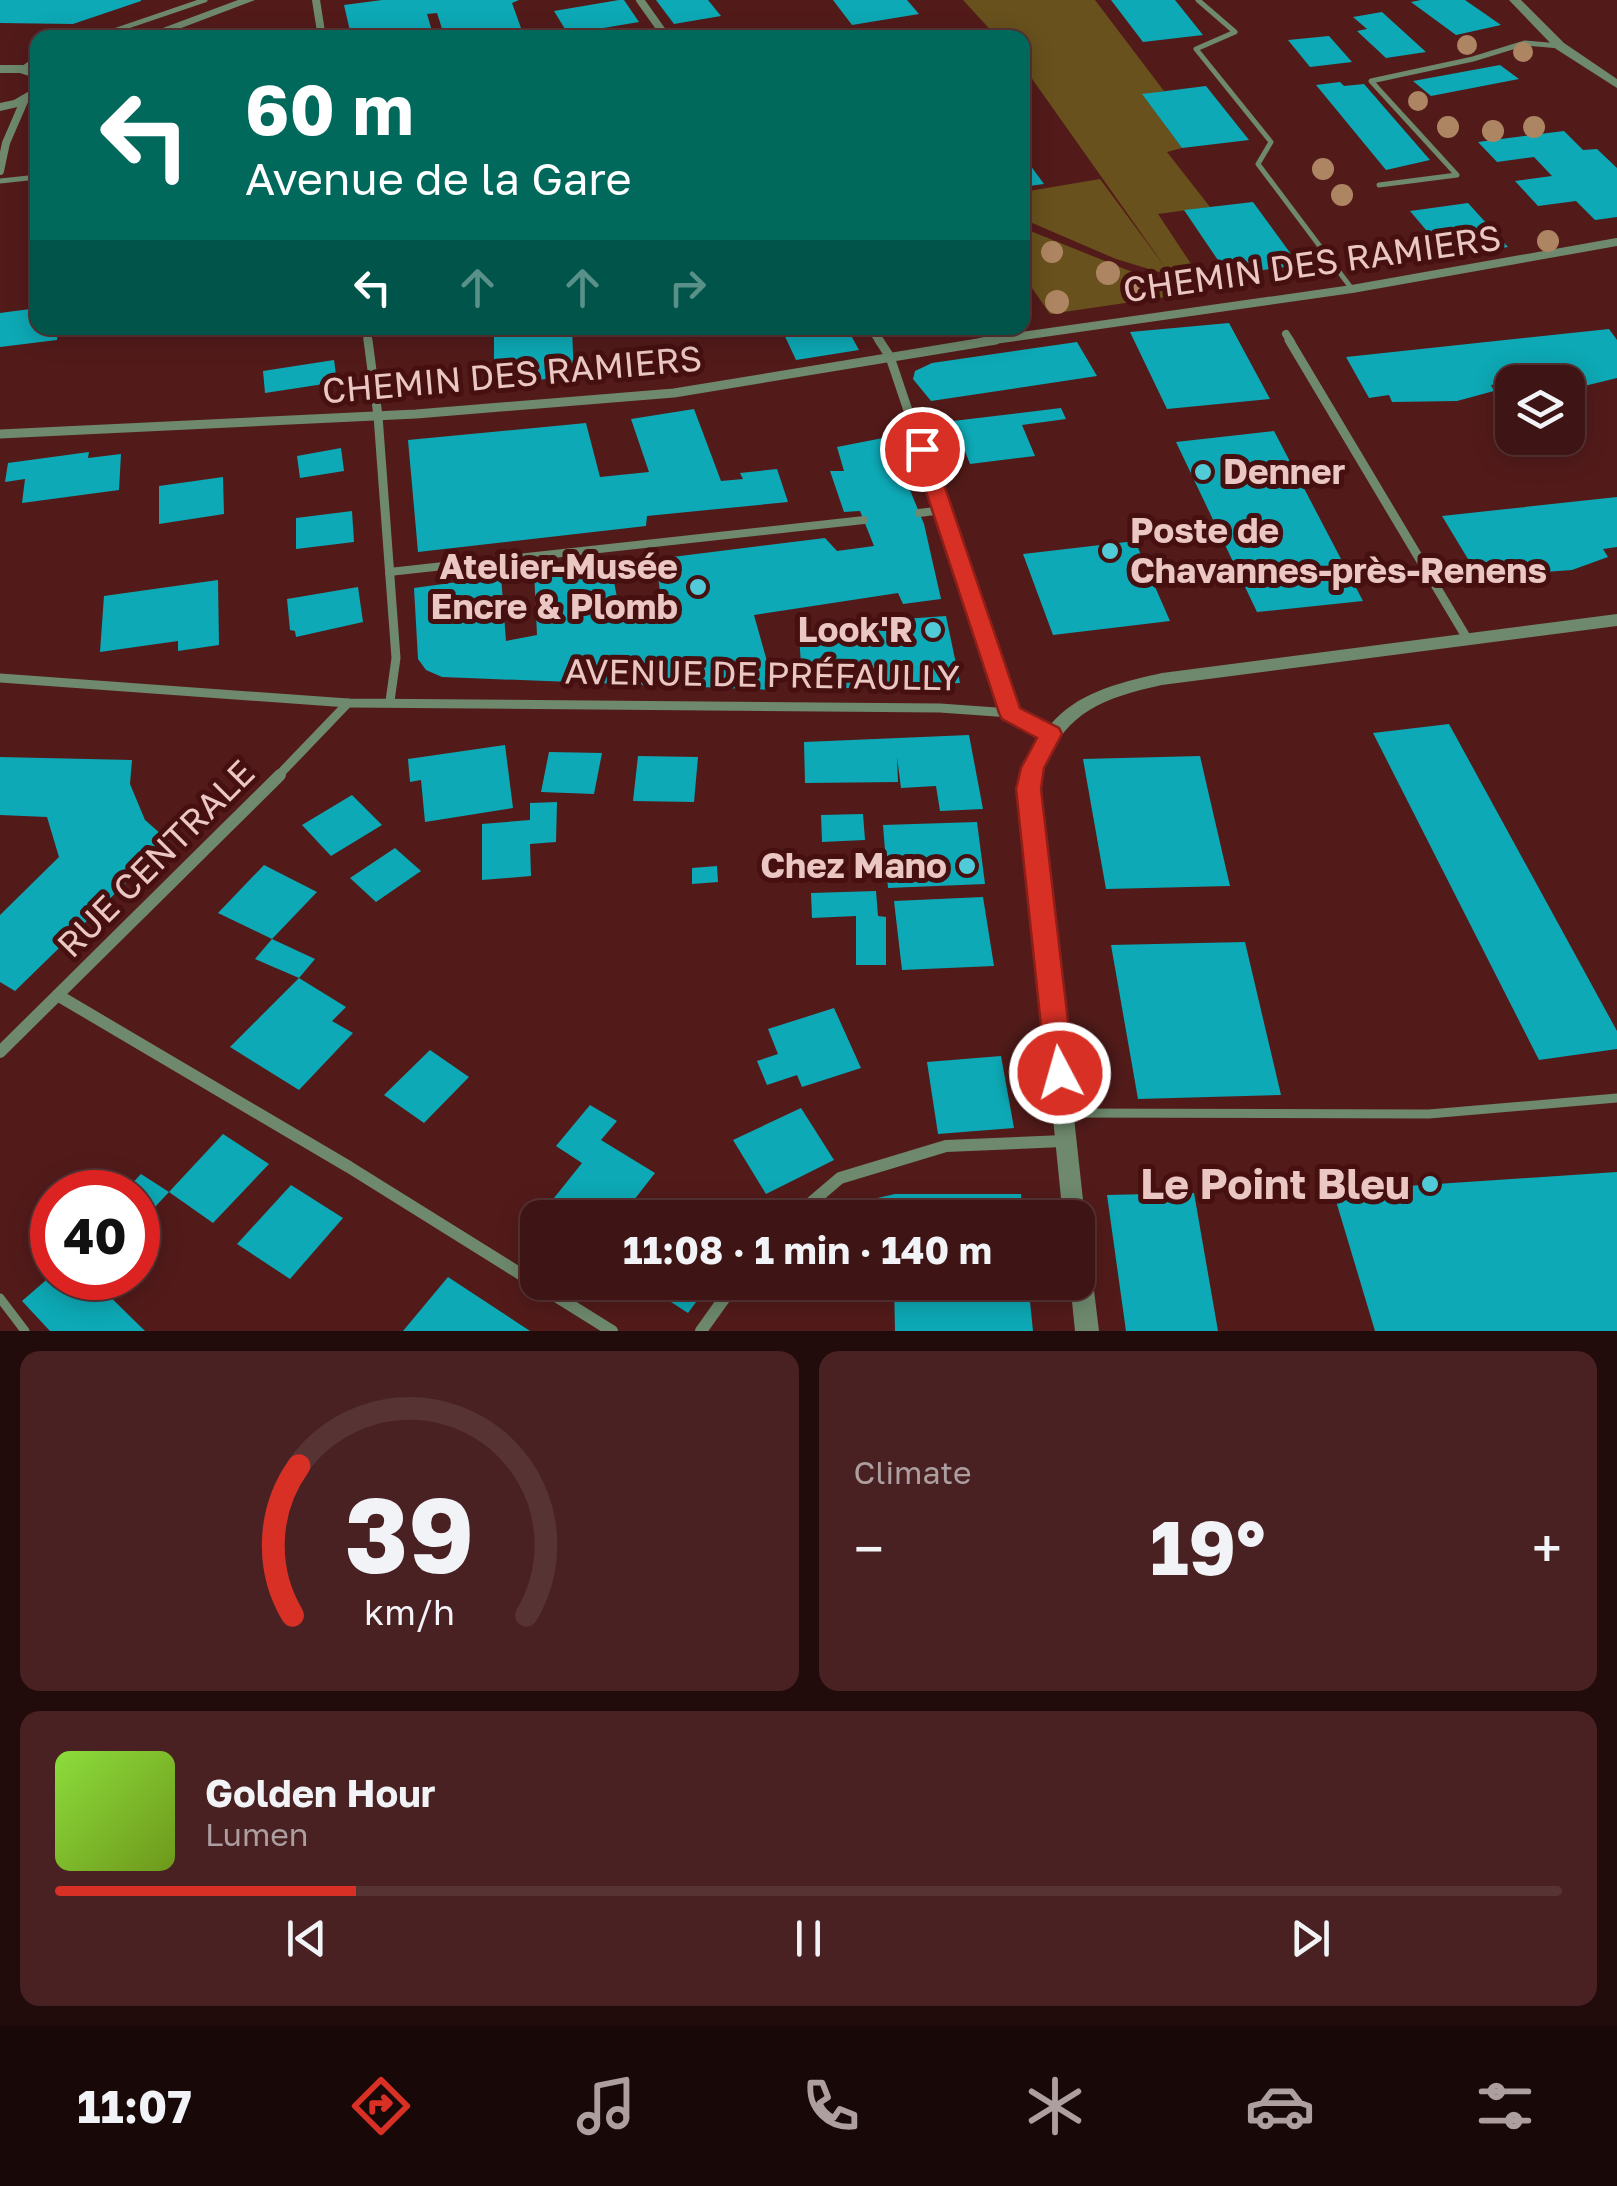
<!DOCTYPE html>
<meta charset="utf-8">
<style>
body{margin:0;font-family:"Golos Text",sans-serif;background:#492122;color:#f1f3f6;height:100vh;display:flex;flex-direction:column;font-size:38px;white-space:nowrap}
*{box-sizing:border-box;margin:0}
p{font-size:32px;color:#ad9ea0}
.icon{flex:none;width:55px;height:55px;fill:none;stroke:currentColor;stroke-width:2;stroke-linecap:round;stroke-linejoin:round}
.map{position:relative;height:1331px;overflow:hidden}
.side{display:flex;flex-direction:column;gap:20px;padding:20px;background:#220b0b;flex:1}
.side>*{flex:none}
.guide{position:absolute;left:30px;top:30px;width:1000px;height:305px;border-radius:20px;box-shadow:0 5px 25px #0003,0 0 0 2px #573334;background:#00695c;color:#fff;overflow:hidden}
.buttons{position:absolute;left:1495px;top:365px;display:grid;gap:20px}
.buttons a{display:grid;place-items:center;width:90px;height:90px;border-radius:20px;background:#3e1414;box-shadow:0 5px 25px #0003,0 0 0 2px #573334;font-size:50px}
.speed{position:absolute;left:30px;top:1170px;display:flex;gap:20px;font-size:50px;font-weight:700;text-align:center}
.speed>*{display:grid;place-content:center;width:130px;height:130px;border-radius:50%;background:#3e1414;box-shadow:0 5px 25px #0003,0 0 0 2px #573334;line-height:1}
.speed .limit{border:15px solid #d22;background:#fff;color:#111}
.pin{position:absolute;display:grid;place-items:center;width:85px;height:85px;color:#fff;margin:-42px;border:5px solid #fff;border-radius:50%;box-shadow:0 2px 10px #0007}
.me{position:absolute;width:110px;margin:-55px;rotate:354deg;stroke-linejoin:round;filter:drop-shadow(0 0 8px #0008)}
.turn{display:flex;align-items:center;gap:35px;height:210px;padding:0 50px;font-size:45px}
.turn .icon{width:130px;height:130px;stroke-width:2.5}
.turn b{display:block;font-size:70px;line-height:85px}
.lanes{display:flex;align-items:center;height:95px;padding:0 50px;background:#0003;justify-content:center;gap:50px;direction:ltr}
.lanes .off{opacity:.35}
.big{font-size:75px;font-weight:700;line-height:1.1}
.side .widget{flex:1;display:flex;flex-direction:column;justify-content:center;gap:15px;min-width:0;padding:0 35px;border-radius:20px;background:#492122}
.side .dial{align-items:center;gap:0}
.dial svg{height:260px;overflow:visible;fill:none;stroke:#573334;stroke-width:7;stroke-linecap:round;text-anchor:middle}
.dial text{fill:#f1f3f6;stroke:none}
.song{display:flex;align-items:center;gap:30px}
.cover{width:120px;height:120px;border-radius:15px;background:linear-gradient(135deg,hsl(90 70% 55%),hsl(80 70% 35%))}
.played{height:10px;border-radius:5px;background:linear-gradient(90deg,#d93025 20%,#573334 20%)}
.keys{display:flex;justify-content:space-around;direction:ltr}
.heat{display:flex;justify-content:space-between;align-items:center;font-size:55px;direction:ltr}
.side .tiles{flex:1;display:grid;gap:20px;grid-template-columns:1fr 1fr}
.widget:last-child{grid-column:span 2}
.trip{position:absolute;left:520px;top:1200px;width:575px;height:100px;border-radius:20px;background:#3e1414;box-shadow:0 5px 25px #0003,0 0 0 2px #573334;font-weight:700;line-height:100px;text-align:center}
.dock{display:flex;height:160px;justify-content:space-around;align-items:center;background:#190808;color:#ad9ea0}
.dock .icon{width:70px;height:70px}
.dock .active{color:#d93025}
.dock b{font-size:45px;color:#f1f3f6}
.map>svg:first-child{display:block}
.green{fill:#68511d}
.building{fill:#0da9b6}
.lines{fill:none;stroke-linecap:round;stroke-linejoin:round}
.service-far2{stroke:#6e896d;stroke-width:5}
.service-far1{stroke:#6e896d;stroke-width:8}
.service{stroke:#6e896d;stroke-width:9}
.minor-far2{stroke:#6e896d;stroke-width:8}
.minor-far1{stroke:#6e896d;stroke-width:9}
.minor{stroke:#6e896d;stroke-width:12}
.tertiary{fill:#6e896d;fill-rule:evenodd}
.tree{fill:#ae8562}
.route{fill:#d93025;stroke:#8d1f18;stroke-width:2.5}
.poi-dot{fill:#52cbd8;stroke:#461010;stroke-width:4}
.labels{text-anchor:middle;stroke-width:10;stroke-linejoin:round;paint-order:stroke}
.street-label{font-size:35px;fill:#ebc7c4;stroke:#461010}
.poi-label{font-size:35px;font-weight:bold;fill:#ebc7c4;stroke:#461010;text-anchor:end}
.near-poi-label{font-size:42px;font-weight:bold;fill:#ebc7c4;stroke:#461010;text-anchor:end}
</style>
<div class="map">
<svg width="1617" height="1331" viewBox="0 0 1617 1331">
<rect width="100%" height="100%" fill="#521b1a"/>
<g class="green">
<polygon points="963,0 1095,0 1164,91 1143,95 1182,148 1167,152 1210,207 1158,214 1207,288 1182,292 1172,276 1116,259 1023,219 1023,192 1100,179 1168,271 1023,66 1022,38 997,37"/>
<polygon points="1023,228 1177,290 1166,297 1050,314 1023,275"/>
</g>
<g class="building">
<polygon points="0,0 141,0 141,1 73,24 0,23"/>
<polygon points="382,0 519,0 512,3 521,28 445,38 437,13 427,14 434,38 343,38 342,32 350,31 344,5"/>
<polygon points="619,0 624,0 639,22 568,34 554,11"/>
<polygon points="656,0 708,0 721,16 674,24"/>
<polygon points="833,0 907,0 919,14 852,25"/>
<polygon points="1111,0 1175,0 1203,35 1143,42"/>
<polygon points="1421,0 1465,0 1501,25 1456,35 1411,2"/>
<polygon points="1382,12 1426,52 1386,58 1357,31 1367,29 1353,17"/>
<polygon points="741,28 748,38 699,38 699,36"/>
<polygon points="925,28 933,38 878,38 878,35"/>
<polygon points="1329,36 1352,62 1310,67 1288,40"/>
<polygon points="1500,65 1519,79 1431,96 1413,81"/>
<polygon points="1340,82 1344,86 1364,84 1430,160 1386,170 1316,85"/>
<polygon points="1206,86 1249,140 1182,148 1142,94"/>
<polygon points="1564,131 1583,150 1597,149 1617,168 1617,217 1595,220 1576,201 1538,206 1515,181 1552,176 1534,157 1497,162 1478,142"/>
<polygon points="1022,154 1044,184 1022,187"/>
<polygon points="1253,202 1299,265 1228,275 1184,210"/>
<polygon points="1468,203 1508,247 1448,256 1410,211"/>
<polygon points="1423,241 1437,258 1414,261 1400,245"/>
<polygon points="38,308 38,328 58,328 57,340 0,347 0,313"/>
<polygon points="1229,323 1270,399 1167,409 1130,332"/>
<polygon points="494,328 572,328 574,377 494,383"/>
<polygon points="781,328 847,328 859,350 796,360"/>
<polygon points="1609,329 1617,340 1617,378 1568,390 1568,382 1520,380 1491,385 1494,391 1457,401 1392,402 1389,395 1369,398 1346,357"/>
<polygon points="1077,342 1097,376 931,401 913,379 915,371 932,363"/>
<polygon points="334,360 337,382 265,393 263,371"/>
<polygon points="1061,408 1066,419 1022,425 1035,456 970,464 953,421"/>
<polygon points="694,409 721,481 743,479 740,473 777,469 788,502 647,516 646,526 418,552 408,440 586,423 600,477 649,472 631,419"/>
<polygon points="1274,431 1363,601 1257,612 1176,442"/>
<polygon points="888,437 924,524 941,599 903,604 898,593 754,615 775,690 442,677 426,670 418,659 414,588 501,576 506,641 537,635 534,570 610,561 620,613 662,609 656,559 825,538 837,551 874,546 860,511 844,512 830,471 844,471 837,447"/>
<polygon points="341,448 344,471 300,478 297,456"/>
<polygon points="89,452 88,458 121,454 119,490 22,503 25,479 5,482 8,463"/>
<polygon points="223,477 224,514 159,524 159,486"/>
<polygon points="1617,497 1617,547 1603,549 1608,557 1572,570 1530,573 1493,569 1486,563 1471,564 1442,516"/>
<polygon points="352,511 354,542 296,549 296,518"/>
<polygon points="1135,541 1170,621 1053,635 1023,554"/>
<polygon points="218,580 219,645 178,651 178,641 100,652 104,596"/>
<polygon points="358,587 363,622 296,637 295,631 290,630 287,599"/>
<polygon points="946,616 960,683 803,690 799,637 885,629 889,620"/>
<polygon points="1449,724 1617,1031 1617,1049 1539,1060 1373,733"/>
<polygon points="969,735 983,809 940,811 936,786 901,788 897,757 898,782 805,783 804,742"/>
<polygon points="505,745 513,808 425,822 421,780 410,782 408,759"/>
<polygon points="549,752 602,753 594,794 541,792"/>
<polygon points="638,756 698,757 694,802 633,801"/>
<polygon points="1200,756 1230,886 1106,889 1083,759"/>
<polygon points="0,757 132,760 130,784 145,820 169,841 15,991 0,982 0,915 59,857 47,817 0,815"/>
<polygon points="352,795 382,825 331,856 302,825"/>
<polygon points="557,802 556,842 530,844 531,876 482,880 482,824 530,820 530,803"/>
<polygon points="863,814 865,840 822,842 821,815"/>
<polygon points="977,822 985,884 888,888 883,825"/>
<polygon points="395,848 421,871 376,902 350,878"/>
<polygon points="264,865 317,892 272,939 218,913"/>
<polygon points="717,866 718,882 692,884 692,868"/>
<polygon points="876,891 878,916 886,917 886,965 856,965 856,916 812,918 811,893"/>
<polygon points="983,897 994,966 902,970 894,901"/>
<polygon points="272,939 315,959 299,978 255,959"/>
<polygon points="1245,942 1281,1095 1138,1099 1111,945"/>
<polygon points="299,978 346,1007 332,1021 353,1033 299,1090 230,1047"/>
<polygon points="834,1008 861,1068 802,1087 797,1075 767,1085 757,1061 778,1054 768,1029"/>
<polygon points="430,1050 469,1077 424,1123 384,1095"/>
<polygon points="1001,1056 1014,1128 938,1134 927,1062"/>
<polygon points="590,1105 617,1121 601,1140 655,1173 620,1218 538,1218 582,1163 556,1146"/>
<polygon points="801,1108 834,1160 766,1194 733,1140"/>
<polygon points="223,1134 269,1164 213,1223 169,1192"/>
<polygon points="1617,1172 1617,1331 1375,1331 1333,1191"/>
<polygon points="141,1174 169,1192 138,1225 138,1192 124,1192"/>
<polygon points="291,1185 343,1218 290,1279 237,1244"/>
<polygon points="1194,1193 1218,1331 1126,1331 1107,1195"/>
<polygon points="895,1194 1021,1194 1023,1218 874,1218 873,1199"/>
<polygon points="52,1275 91,1278 145,1331 50,1331 22,1301"/>
<polygon points="448,1277 530,1331 403,1331"/>
<polygon points="640,1282 711,1282 688,1313"/>
<polygon points="894,1282 1028,1282 1033,1331 895,1331"/>
</g>
<g class="lines">
<g class="service-far2">
<polyline points="1198,0 1235,32 1196,49 1271,142 1258,164 1352,289"/>
<polyline points="93,38 205,0"/>
<polyline points="22,69 38,58"/>
<polyline points="0,181 38,177"/>
<polyline points="1379,185 1457,175 1371,81 1473,59 1525,43 1560,46"/>
</g>
<g class="service-far1">
<polyline points="919,513 943,510"/>
<polyline points="389,572 864,520"/>
</g>
<g class="service">
<polyline points="1064,1113 1429,1114 1617,1098"/>
<polyline points="0,1298 25,1331"/>
</g>
<g class="minor-far2">
<polyline points="316,0 322,38"/>
<polyline points="640,0 667,38"/>
<polyline points="0,171 6,143 25,99"/>
<polyline points="366,328 368,342"/>
<polyline points="871,328 880,342"/>
<polyline points="1286,334 1291,342"/>
<polyline points="980,342 1352,289 1617,242"/>
</g>
<g class="minor-far1">
<polyline points="368,340 378,416 396,658 390,701"/>
<polyline points="879,340 890,357 1010,713"/>
<polyline points="1289,340 1468,640"/>
<polyline points="0,434 416,414 674,393 996,340"/>
<polyline points="0,678 348,703 940,708 1010,713 1051,734"/>
<polyline points="277,777 348,703"/>
</g>
<g class="minor">
<polyline points="59,996 349,1167 612,1331"/>
<polyline points="0,1052 280,775"/>
<polyline points="793,1218 840,1178 946,1146 1064,1141"/>
<polyline points="701,1331 736,1282"/>
</g>
<g class="tertiary">
<polygon points="238,0 255,0 155,38 136,38"/>
<polygon points="1509,0 1521,0 1564,43 1617,79 1617,88 1556,49"/>
<polygon points="0,65 22,65 38,71 38,79 20,73 0,73"/>
<polygon points="38,86 38,96 22,106 0,111 0,103 14,100"/>
<path d="M1617 614V626L1162 685C1093 700 1057 717 1038 789L1085 1218 1082 1225 1078 1227V1218H1063L1020 789C1042 707 1084 690 1162 673Z"/>
<polygon points="1078,1238 1086,1242 1089,1249 1099,1331 1075,1331 1070,1282 1078,1282"/>
</g>
</g>
<g class="tree">
<circle cx="1467" cy="45" r="10"/>
<circle cx="1523" cy="52" r="10"/>
<circle cx="1418" cy="101" r="10"/>
<circle cx="1448" cy="127" r="11"/>
<circle cx="1534" cy="127" r="11"/>
<circle cx="1493" cy="131" r="11"/>
<circle cx="1323" cy="169" r="11"/>
<circle cx="1342" cy="195" r="11"/>
<circle cx="1548" cy="241" r="11"/>
<circle cx="1052" cy="252" r="11"/>
<circle cx="1108" cy="273" r="12"/>
<circle cx="1145" cy="286" r="12"/>
<circle cx="1057" cy="302" r="12"/>
</g>
<polygon class="route" points="922,443 932,449 1020,708 1059,728 1062,734 1044,768 1041,789 1074,1073 1070,1081 1060,1085 1050,1081 1046,1073 1016,789 1021,768 1037,738 1002,719 999,713 912,449"/>
<g class="poi-dot">
<circle cx="1203" cy="472" r="10"/>
<circle cx="1110" cy="551" r="10"/>
<circle cx="698" cy="587" r="10"/>
<circle cx="933" cy="630" r="10"/>
<circle cx="967" cy="866" r="10"/>
<circle cx="1430" cy="1184" r="10"/>
</g>
<g class="labels">
<g class="street-label">
<text transform="translate(1312 264) rotate(-8)" y="12">CHEMIN DES RAMIERS</text>
<text transform="translate(512 375) rotate(-5)" y="12">CHEMIN DES RAMIERS</text>
<text transform="translate(762 675) rotate(1)" y="12">AVENUE DE PRÉFAULLY</text>
<text transform="translate(156 859) rotate(-45)" y="12">RUE CENTRALE</text>
</g>
<g class="poi-label">
<text x="1223" y="484" text-anchor="start">Denner</text>
<text x="1130" y="543" text-anchor="start">Poste de<tspan x="1130" dy="40">Chavannes-près-Renens</tspan></text>
<text x="678" y="579">Atelier-Musée<tspan x="678" dy="40">Encre &amp; Plomb</tspan></text>
<text x="913" y="642">Look'R</text>
<text x="947" y="878">Chez Mano</text>
</g>
<g class="near-poi-label">
<text x="1410" y="1199">Le Point Bleu</text>
</g>
</g>
</svg>
<div class="buttons">
<a><svg class="icon" aria-label="layers" viewBox="0 0 24 24"><path d="M12 4l9 5-9 5-9-5zM3 14l9 5 9-5"/></svg></a>
</div>
<div class="speed"><div class="limit">40</div></div>
<div class="pin" style="left:922px;top:449px;background:#d93025"><svg class="icon" aria-label="arrive" viewBox="0 0 24 24"><path d="M6 21V4h12l-3 4 3 4H6"/></svg></div>
<svg class="me" style="left:1060px;top:1073px" viewBox="-20 -20 40 40"><circle r="17" fill="#d93025" stroke="#fff" stroke-width="3"/><path d="M0-11L8 9 0 5-8 9z" fill="#fff"/></svg>
<div class="trip">11:08 · 1 min · 140 m</div>
<div class="guide">
<div class="turn"><svg class="icon" aria-label="left" viewBox="0 0 24 24"><path d="M17 20v-9H6M10 6l-5 5 5 5"/></svg><div><b>60 m</b>Avenue de la Gare</div></div>
<div class="lanes"><svg class="icon" aria-label="left" viewBox="0 0 24 24"><path d="M17 20v-9H6M10 6l-5 5 5 5"/></svg><svg class="icon off" aria-label="ahead" viewBox="0 0 24 24"><path d="M12 20V5M6 11l6-6 6 6"/></svg><svg class="icon off" aria-label="ahead" viewBox="0 0 24 24"><path d="M12 20V5M6 11l6-6 6 6"/></svg><svg class="icon off" aria-label="right" viewBox="0 0 24 24"><path d="M7 20v-9h11M14 6l5 5-5 5"/></svg></div>
</div>
</div>
<section class="side">
<div class="tiles">
<div class="widget dial"><svg viewBox="0 0 100 80">
<path d="M14 69A42 42 0 1 1 86 69"/>
<path d="M14 69A42 42 0 0 1 16 23" stroke="#d93025"/>
<text x="50" y="56" font-size="32" font-weight="700">39</text>
<text x="50" y="72" font-size="11">km/h</text>
</svg></div>
<div class="widget"><p>Climate</p>
<div class="heat"><a>−</a><b class="big">19°</b><a>+</a></div>
</div>
<div class="widget">
<div class="song"><i class="cover"></i><div><b>Golden Hour</b><p>Lumen</p></div></div>
<div class="played"></div>
<div class="keys"><svg class="icon" aria-label="previous" viewBox="0 0 24 24"><path d="M18 5L8 12l10 7zM5 5v14"/></svg><svg class="icon" aria-label="pause" viewBox="0 0 24 24"><path d="M8 5v14M16 5v14"/></svg><svg class="icon" aria-label="next" viewBox="0 0 24 24"><path d="M6 5l10 7-10 7zM19 5v14"/></svg></div>
</div>
</div>
</section>
<nav class="dock">
<b>11:07</b>
<svg class="icon active" aria-label="directions" viewBox="0 0 24 24"><path d="M12 3l9 9-9 9-9-9zM9 14v-3h6M13 9l2 2-2 2"/></svg>
<svg class="icon" aria-label="music" viewBox="0 0 24 24"><path d="M9 18V5l10-2v13"/><circle cx="6" cy="18" r="3"/><circle cx="16" cy="16" r="3"/></svg>
<svg class="icon" aria-label="phone" viewBox="0 0 24 24"><path d="M5 4h4l2 5-3 2q2 4 5 5l2-3 5 2v4C11 20 4 13 5 4z"/></svg>
<svg class="icon" aria-label="climate" viewBox="0 0 24 24"><path d="M12 3v18M4 7l16 10M4 17L20 7"/></svg>
<svg class="icon" aria-label="car" viewBox="0 0 24 24"><path d="M5 17H2v-5l4-1 3-4h7l3 4 3 1v5h-3M9 17h6M6 11h13"/><circle cx="7" cy="17" r="2"/><circle cx="17" cy="17" r="2"/></svg>
<svg class="icon" aria-label="filters" viewBox="0 0 24 24"><path d="M4 7h16M4 17h16"/><circle cx="9" cy="7" r="2"/><circle cx="15" cy="17" r="2"/></svg>
</nav>
